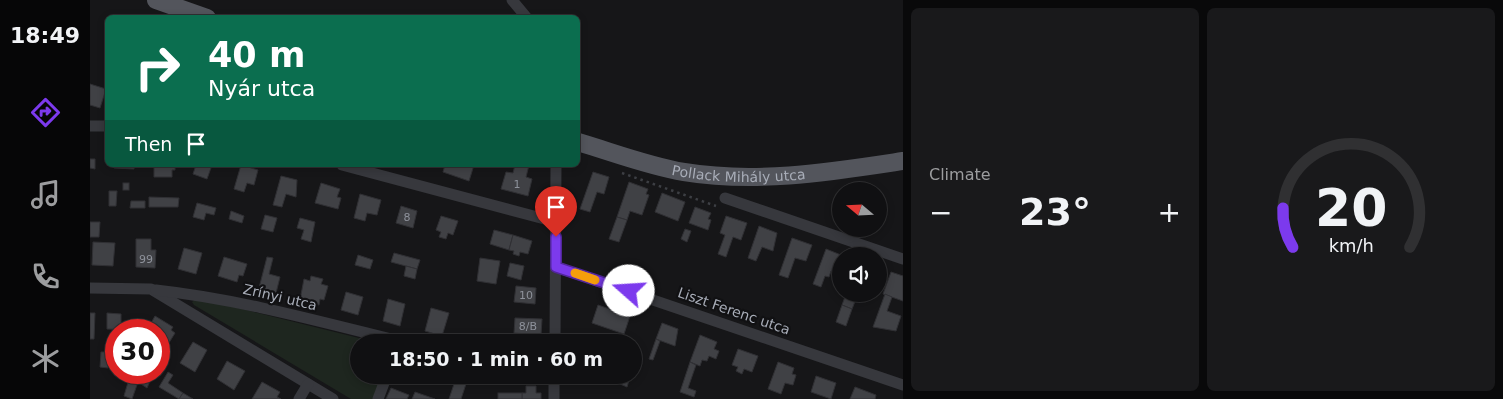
<!DOCTYPE html>
<meta charset="utf-8">
<style>
body{margin:0;font-family:"DejaVu Sans",sans-serif;background:#19191b;color:#f1f3f6;height:100vh;display:flex;flex-direction:column;font-size:19px;white-space:nowrap}
*{box-sizing:border-box;margin:0}
p{font-size:16px;color:#9c9d9f}
.icon{flex:none;width:28px;height:28px;fill:none;stroke:currentColor;stroke-width:2;stroke-linecap:round;stroke-linejoin:round}
.map{position:relative;flex:1;overflow:hidden}
.sheet{display:flex;flex-direction:column;gap:8px;padding:8px;background:#09090a;width:600px}
.sheet>*{flex:none}
.hud{position:absolute;left:15px;top:15px;width:475px;height:152px;border-radius:8px;box-shadow:0 2px 8px #0003,0 0 0 1px #303032;background:#0b6e4f;color:#fff;overflow:hidden}
.needle{width:32px;rotate:289deg}
.fabs{position:absolute;left:742px;top:182px;display:grid;gap:10px}
.fabs a{display:grid;place-items:center;width:55px;height:55px;border-radius:50%;background:#101012;box-shadow:0 2px 8px #0003,0 0 0 1px #303032;font-size:25px}
.speed{position:absolute;left:15px;top:319px;display:flex;gap:10px;font-size:25px;font-weight:700;text-align:center}
.speed>*{display:grid;place-content:center;width:65px;height:65px;border-radius:50%;background:#101012;box-shadow:0 2px 8px #0003,0 0 0 1px #303032;line-height:1}
.speed .limit{border:8px solid #d22;background:#fff;color:#111}
.pin{position:absolute;display:grid;place-items:center;width:42px;height:42px;color:#fff;margin:-51px -21px;border-radius:50% 50% 50% 0;rotate:-45deg;box-shadow:0 0 5px #0007}
.pin .icon{rotate:45deg}
.me{position:absolute;width:55px;margin:-28px;rotate:289deg;stroke-linejoin:round;filter:drop-shadow(0 0 4px #0008)}
.turn{display:flex;align-items:center;gap:18px;height:105px;padding:0 20px;font-size:22px}
.turn .icon{width:65px;height:65px;stroke-width:2.5}
.turn b{display:block;font-size:35px;line-height:42px}
.then{display:flex;align-items:center;height:48px;padding:0 20px;background:#0003;gap:10px;font-size:19px}
.big{font-size:38px;font-weight:700;line-height:1.1}
.sheet .tile{flex:1;display:flex;flex-direction:column;justify-content:center;gap:8px;min-width:0;padding:0 18px;border-radius:8px;background:#19191b}
.sheet .dial{align-items:center;gap:0}
.dial svg{height:130px;overflow:visible;fill:none;stroke:#303032;stroke-width:7;stroke-linecap:round;text-anchor:middle}
.dial text{fill:#f1f3f6;stroke:none}
.heat{display:flex;justify-content:space-between;align-items:center;font-size:28px;direction:ltr}
.sheet .tiles{flex:1;display:grid;gap:8px;grid-template-columns:repeat(2,1fr)}
.trip{position:absolute;left:260px;top:334px;width:292px;height:50px;border-radius:25px;background:#101012;box-shadow:0 2px 8px #0003,0 0 0 1px #303032;font-weight:700;line-height:50px;text-align:center}
main{display:flex;flex:1;min-height:0}
.tabs{display:flex;flex-direction:column;width:90px;justify-content:space-around;align-items:center;background:#060607;color:#9c9d9f}
.tabs .icon{width:35px;height:35px}
.tabs .active{color:#7c3aed}
.tabs b{font-size:22px;color:#f1f3f6}
.map>svg:first-child{display:block}
.green{fill:#1e261f}
.building{fill:#404145;stroke:#303034}
.lines{fill:none;stroke-linecap:round;stroke-linejoin:round}
.path{stroke:#3d3f44;stroke-width:2.5;stroke-dasharray:2.5 4;stroke-linecap:butt}
.minor{stroke:#37383d;stroke-width:11}
.primary{stroke:#53555c;stroke-width:18}
.route-casing{stroke:#51269a;stroke-width:12}
.route{stroke:#7c3aed;stroke-width:9}
.slow{stroke:#f59e0b;stroke-width:9}
.labels{text-anchor:middle;stroke-width:4.5;stroke-linejoin:round;paint-order:stroke}
.number-label{font-size:11px;fill:#8e929b}
.street-label{font-size:14px;fill:#a8adb8;stroke:#111113}
</style>
<main>
<nav class="tabs">
<b>18:49</b>
<svg class="icon active" aria-label="directions" viewBox="0 0 24 24"><path d="M12 3l9 9-9 9-9-9zM9 14v-3h6M13 9l2 2-2 2"/></svg>
<svg class="icon" aria-label="music" viewBox="0 0 24 24"><path d="M9 18V5l10-2v13"/><circle cx="6" cy="18" r="3"/><circle cx="16" cy="16" r="3"/></svg>
<svg class="icon" aria-label="phone" viewBox="0 0 24 24"><path d="M5 4h4l2 5-3 2q2 4 5 5l2-3 5 2v4C11 20 4 13 5 4z"/></svg>
<svg class="icon" aria-label="climate" viewBox="0 0 24 24"><path d="M12 3v18M4 7l16 10M4 17L20 7"/></svg>
</nav>
<div class="map">
<svg width="813" height="399" viewBox="0 0 813 399">
<rect width="100%" height="100%" fill="#161618"/>
<polygon class="green" points="107,298 285,342 269,342 269,375 292,375 283,399 261,399 104,305 102,302"/>
<g class="building">
<polygon points="0,84 16,89 10,108 0,105"/>
<polygon points="0,159 5,159 5,169 0,168"/>
<polygon points="24,165 44,165 44,169 24,168"/>
<polygon points="64,165 85,165 85,170 82,170 82,177 64,177"/>
<polygon points="106,165 122,165 117,179 103,174"/>
<polygon points="151,165 168,170 164,185 157,183 154,192 144,189"/>
<polygon points="355,165 384,165 379,181 353,172"/>
<polygon points="425,165 439,165 436,177 442,179 438,196 411,189 416,172 423,173"/>
<polygon points="503,172 519,177 514,194 507,192 500,212 490,209"/>
<polygon points="191,176 207,180 206,197 196,194 192,207 183,205"/>
<polygon points="539,182 558,189 556,194 559,195 552,215 540,211 537,220 527,217"/>
<rect x="33" y="183" width="6" height="7"/>
<polygon points="231,183 250,189 247,197 251,198 248,209 225,203"/>
<polygon points="19,191 27,191 26,206 19,206"/>
<polygon points="572,193 595,202 588,221 565,212"/>
<polygon points="270,194 291,200 287,215 277,213 275,221 264,218"/>
<polygon points="59,197 89,198 88,207 59,207"/>
<polygon points="41,201 55,201 55,208 40,208"/>
<polygon points="107,203 126,208 124,215 116,213 114,220 103,217"/>
<polygon points="311,206 327,211 323,228 306,223"/>
<polygon points="605,207 621,213 618,219 621,220 618,230 599,223"/>
<polygon points="141,211 154,216 152,223 139,219"/>
<polygon points="175,215 187,218 183,232 171,229"/>
<polygon points="351,216 368,221 363,235 358,233 356,239 349,237 351,232 346,230"/>
<polygon points="636,216 657,223 651,240 643,237 636,257 628,254 635,235 630,233"/>
<polygon points="527,217 537,220 529,242 519,239"/>
<polygon points="210,218 225,222 221,242 211,239 214,230 207,228"/>
<polygon points="0,222 10,222 9,237 0,237"/>
<polygon points="669,226 687,233 683,251 672,247 666,261 658,258"/>
<polygon points="595,229 601,231 597,242 591,239"/>
<polygon points="404,230 423,235 419,250 400,244"/>
<polygon points="423,235 442,241 438,254 430,252 429,256 423,254 424,251 419,250"/>
<polygon points="702,238 722,245 716,261 705,258 698,278 689,275"/>
<polygon points="46,239 61,239 61,250 66,250 65,268 46,267"/>
<polygon points="3,242 25,243 23,266 2,265"/>
<polygon points="94,248 112,253 106,274 88,269"/>
<polygon points="736,249 751,255 745,272 741,271 739,277 735,276 731,287 723,284"/>
<polygon points="304,253 330,260 327,269 301,262"/>
<polygon points="268,255 283,260 280,269 265,265"/>
<polygon points="134,257 157,264 153,276 149,275 147,282 128,276"/>
<polygon points="177,257 183,258 179,274 190,277 186,293 169,288"/>
<polygon points="390,258 410,261 406,284 387,281"/>
<polygon points="420,263 434,266 431,280 417,276"/>
<polygon points="316,266 327,269 325,279 314,276"/>
<polygon points="801,272 813,276 813,301 793,294"/>
<polygon points="221,276 233,279 231,284 238,286 234,300 230,299 229,305 210,300 214,279 220,281"/>
<polygon points="426,286 446,288 445,304 424,302"/>
<polygon points="256,292 273,297 268,315 251,310"/>
<polygon points="756,294 768,294 762,309 752,305"/>
<polygon points="795,294 802,297 797,311 811,316 806,331 783,327"/>
<polygon points="298,299 315,304 310,326 293,321"/>
<polygon points="508,305 540,316 534,334 502,323"/>
<polygon points="752,305 762,309 756,326 746,322"/>
<polygon points="341,308 359,313 352,336 335,331"/>
<polygon points="0,313 5,313 4,339 0,339"/>
<polygon points="17,313 31,314 31,323 42,323 42,330 17,329"/>
<polygon points="65,316 83,327 81,330 85,333 77,346 69,341 69,330 57,330"/>
<polygon points="425,318 452,319 451,335 424,333"/>
<polygon points="572,323 588,329 585,346 566,339"/>
<polygon points="610,335 627,342 624,349 629,351 626,359 619,356 617,361 612,360 610,366 600,362"/>
<polygon points="566,339 570,341 563,360 559,359"/>
<polygon points="103,342 117,350 105,372 90,363"/>
<polygon points="648,349 668,356 662,372 654,369 652,374 646,371 648,367 642,365"/>
<polygon points="11,352 19,352 18,368 10,367"/>
<polygon points="137,361 155,371 144,390 127,379"/>
<polygon points="600,362 606,365 598,388 606,391 604,397 590,392"/>
<polygon points="688,362 704,368 702,374 706,375 703,385 695,383 691,394 678,389"/>
<polygon points="41,372 60,381 57,388 48,382 42,399 34,396"/>
<polygon points="78,372 83,375 78,383 93,393 89,399 69,387"/>
<polygon points="533,375 540,377 537,387 530,384"/>
<polygon points="726,376 746,383 741,399 721,392"/>
<polygon points="366,378 377,381 371,399 359,399"/>
<polygon points="172,382 190,392 187,397 191,399 162,399"/>
<polygon points="436,386 446,386 446,393 451,393 451,399 432,399 432,393 436,393"/>
<polygon points="765,387 786,395 785,399 760,399"/>
<polygon points="301,388 319,395 317,399 296,399"/>
<polygon points="325,392 345,399 322,399"/>
<polygon points="93,393 103,399 89,399"/>
<rect x="408" y="393" width="24" height="6"/>
</g>
<g class="lines">
<polyline class="path" points="532,173 626,206"/>
<g class="minor">
<polyline points="422,0 437,18"/>
<polyline points="0,126 18,126"/>
<polyline points="252,165 466,222"/>
<polyline points="635,198 813,259"/>
<polyline points="466,267 813,385"/>
<polyline points="0,288 61,289 243,399"/>
<path d="M66 290C148 299 228 321 309 341L308 342"/>
<polyline points="465,342 466,165"/>
<polyline points="209,399 218,384"/>
<polyline points="288,399 297,375"/>
<polyline points="464,399 464,375"/>
</g>
<g class="primary">
<polyline points="66,0 117,18"/>
<path id="s1" d="M488 142C522 152 558 166 594 172 667 184 740 172 813 161"/>
</g>
</g>
<g class="lines">
<g class="route-casing">
<polyline id="route" points="466,237 466,267 539,291"/>
</g>
<use href="#route" class="route"/>
<polyline class="slow" points="485,273 505,280"/>
</g>
<g class="labels">
<g class="number-label">
<text x="427" y="188">1</text>
<text x="317" y="221">8</text>
<text x="56" y="263">99</text>
<text x="436" y="299">10</text>
<text x="438" y="330">8/B</text>
</g>
<g class="street-label">
<text dy="5" stroke="none"><textPath href="#s1" startOffset="165">Pollack Mihály utca</textPath></text>
<text transform="translate(190 297) rotate(13)" y="5">Zrínyi utca</text>
<text transform="translate(644 311) rotate(19)" y="5">Liszt Ferenc utca</text>
</g>
</g>
</svg>
<div class="fabs">
<a><svg class="needle" viewBox="-14 -14 28 28"><path d="M0-13l5 13h-10z" fill="#e53935"/><path d="M0 13l5-13h-10z" fill="#9c9d9f"/></svg></a>
<a><svg class="icon" aria-label="sound" viewBox="0 0 24 24"><path d="M4 9h4l5-4v14l-5-4H4zM17 9q2 3 0 6"/></svg></a>
</div>
<div class="speed"><div class="limit">30</div></div>
<div class="pin" style="left:466px;top:237px;background:#d93025"><svg class="icon" aria-label="arrive" viewBox="0 0 24 24"><path d="M6 21V4h12l-3 4 3 4H6"/></svg></div>
<svg class="me" style="left:539px;top:291px" viewBox="-20 -20 40 40"><circle r="19" fill="#fff"/><path d="M0-13L10 11 0 6-10 11z" fill="#7c3aed"/></svg>
<div class="trip">18:50 · 1 min · 60 m</div>
<div class="hud">
<div class="turn"><svg class="icon" aria-label="right" viewBox="0 0 24 24"><path d="M7 20v-9h11M14 6l5 5-5 5"/></svg><div><b>40 m</b>Nyár utca</div></div>
<div class="then">Then<svg class="icon" aria-label="arrive" viewBox="0 0 24 24"><path d="M6 21V4h12l-3 4 3 4H6"/></svg></div>
</div>
</div>
<section class="sheet">
<div class="tiles">
<div class="tile"><p>Climate</p>
<div class="heat"><a>−</a><b class="big">23°</b><a>+</a></div>
</div>
<div class="tile dial"><svg viewBox="0 0 100 80">
<path d="M14 69A42 42 0 1 1 86 69"/>
<path d="M14 69A42 42 0 0 1 8 45" stroke="#7c3aed"/>
<text x="50" y="56" font-size="32" font-weight="700">20</text>
<text x="50" y="72" font-size="11">km/h</text>
</svg></div>
</div>
</section>
</main>
